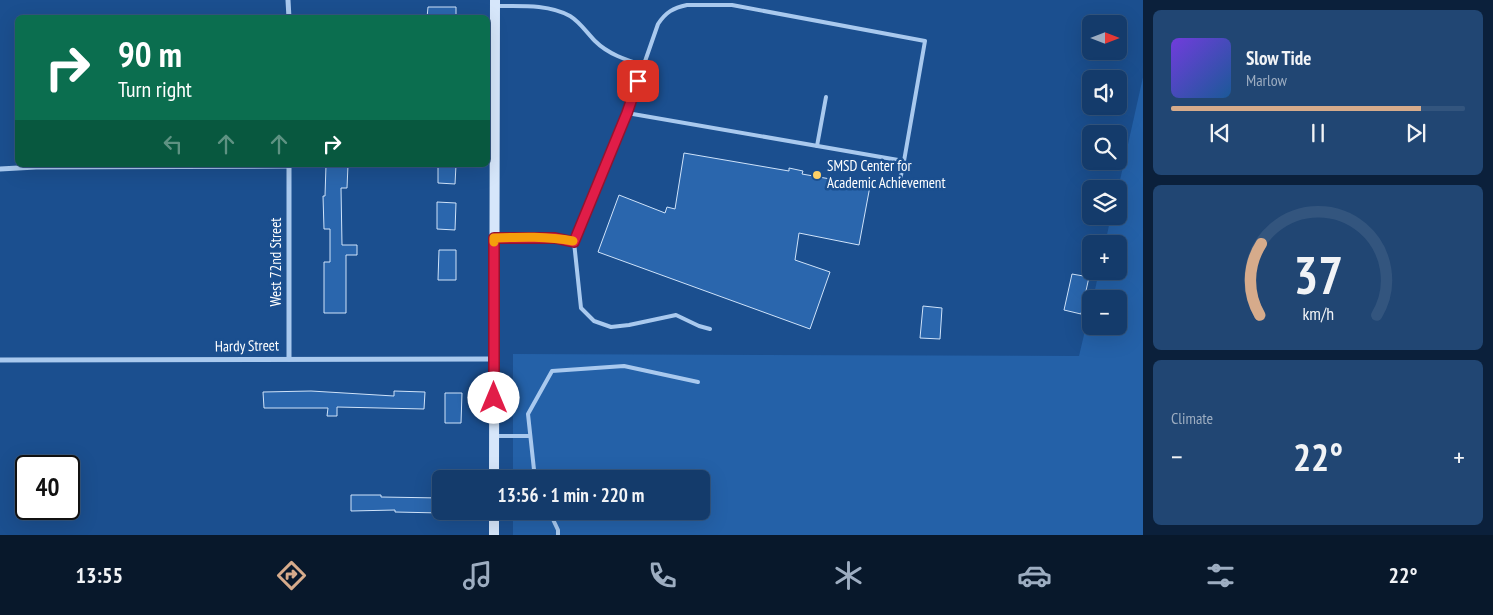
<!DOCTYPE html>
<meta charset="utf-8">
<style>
body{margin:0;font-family:"PT Sans Narrow",sans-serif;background:#214673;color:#f1f3f6;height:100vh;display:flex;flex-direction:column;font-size:19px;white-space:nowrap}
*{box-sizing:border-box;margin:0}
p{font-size:16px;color:#9dadc1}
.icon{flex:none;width:28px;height:28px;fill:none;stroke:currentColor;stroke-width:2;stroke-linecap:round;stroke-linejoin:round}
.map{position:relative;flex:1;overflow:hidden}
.side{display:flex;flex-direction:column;gap:10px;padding:10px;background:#0b203b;width:350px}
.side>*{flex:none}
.hud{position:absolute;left:15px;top:15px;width:475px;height:152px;border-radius:8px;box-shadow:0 5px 20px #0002,0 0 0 1px #33557e;background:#0b6e4f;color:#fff;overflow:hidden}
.needle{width:32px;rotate:90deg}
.tools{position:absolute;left:1082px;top:15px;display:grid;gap:10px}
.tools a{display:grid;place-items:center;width:45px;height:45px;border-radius:8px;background:#143b6b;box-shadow:0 5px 20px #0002,0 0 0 1px #33557e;font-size:25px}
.speed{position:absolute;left:15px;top:455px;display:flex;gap:10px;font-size:25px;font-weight:700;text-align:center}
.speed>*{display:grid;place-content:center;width:65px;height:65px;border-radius:50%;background:#143b6b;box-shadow:0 5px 20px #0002,0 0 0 1px #33557e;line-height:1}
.speed .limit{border:2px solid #111;border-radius:8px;background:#fff;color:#111}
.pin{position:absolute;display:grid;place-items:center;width:42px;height:42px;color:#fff;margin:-21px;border-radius:10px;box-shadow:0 2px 8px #0006}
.me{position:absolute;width:55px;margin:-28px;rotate:0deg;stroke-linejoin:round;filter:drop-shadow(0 0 4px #0008)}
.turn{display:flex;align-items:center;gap:18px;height:105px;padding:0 20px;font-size:22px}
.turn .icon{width:65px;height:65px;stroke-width:2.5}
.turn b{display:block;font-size:35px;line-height:42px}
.lanes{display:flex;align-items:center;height:48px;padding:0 20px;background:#0003;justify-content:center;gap:25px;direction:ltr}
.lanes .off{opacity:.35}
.big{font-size:38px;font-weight:600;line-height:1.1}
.side .card{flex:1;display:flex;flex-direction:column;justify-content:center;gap:8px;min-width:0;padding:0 18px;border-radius:8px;background:#214673}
.side .dial{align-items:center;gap:0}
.dial svg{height:130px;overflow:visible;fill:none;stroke:#33557e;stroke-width:7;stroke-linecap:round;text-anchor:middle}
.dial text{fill:#f1f3f6;stroke:none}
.song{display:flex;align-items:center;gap:15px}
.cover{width:60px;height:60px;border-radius:8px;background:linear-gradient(135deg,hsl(260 70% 55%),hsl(210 70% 35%))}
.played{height:5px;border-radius:2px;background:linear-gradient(90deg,#d6ab8b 85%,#33557e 85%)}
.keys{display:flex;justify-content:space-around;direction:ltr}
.heat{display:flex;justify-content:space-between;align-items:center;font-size:28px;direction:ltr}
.trip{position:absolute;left:432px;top:470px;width:278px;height:50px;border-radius:8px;background:#143b6b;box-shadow:0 5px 20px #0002,0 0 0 1px #33557e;font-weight:600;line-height:50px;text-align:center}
.tabs{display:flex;height:80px;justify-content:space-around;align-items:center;background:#08182b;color:#9dadc1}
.tabs .icon{width:35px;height:35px}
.tabs .active{color:#d6ab8b}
.tabs b{font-size:22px;color:#f1f3f6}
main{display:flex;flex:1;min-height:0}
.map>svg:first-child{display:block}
.green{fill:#2461a8}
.building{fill:#2a66ad;stroke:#cfe3fa}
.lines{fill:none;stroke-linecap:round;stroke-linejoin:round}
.lane{stroke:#a9c9ee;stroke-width:4}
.street{stroke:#a9c9ee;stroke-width:5}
.secondary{stroke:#d6e6fa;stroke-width:10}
.route-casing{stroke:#92132f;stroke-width:12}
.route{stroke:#e11d48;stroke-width:9}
.slow{stroke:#f59e0b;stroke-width:9}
.poi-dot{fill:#ffd166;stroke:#1b4f8f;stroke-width:2}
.labels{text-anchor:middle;stroke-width:5;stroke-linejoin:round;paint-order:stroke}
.poi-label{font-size:15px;fill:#fff;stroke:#1b4f8f;text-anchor:start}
.street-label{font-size:15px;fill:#fff;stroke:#1b4f8f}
</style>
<main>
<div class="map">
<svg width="1143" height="535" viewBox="0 0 1143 535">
<rect width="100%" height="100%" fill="#1b4f8f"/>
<polygon class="green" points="1143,77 1143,535 513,535 513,511 701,511 701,479 513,479 513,354 1079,356 1091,305 1091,326 1119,326 1119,299 1093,299 1099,271 1119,271 1119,244 1105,244 1111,216 1119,216 1118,189"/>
<g class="building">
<polygon points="428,7 456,7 456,18 427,18"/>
<polygon points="684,153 789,171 789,168 803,171 802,174 870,186 859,245 799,233 795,260 830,272 810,329 598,252 619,195 665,213 667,207 675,209"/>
<polygon points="326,165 348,165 347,188 341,188 342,245 357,245 357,255 346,255 346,313 324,313 324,262 330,262 330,229 324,229 323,196 325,196"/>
<polygon points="438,165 456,165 455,184 438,183"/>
<polygon points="437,202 456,203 455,230 437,229"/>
<polygon points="439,250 456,250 456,280 438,280"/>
<polygon points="1072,274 1089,277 1081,314 1064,310"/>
<polygon points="923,306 942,308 940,339 920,338"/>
<polygon points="311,391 394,396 394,391 425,392 424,409 337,407 337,416 327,416 328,408 264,408 263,392"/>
<polygon points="445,393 462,393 461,423 445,423"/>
<polygon points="351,495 381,495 381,497 441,498 441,513 395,512 395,510 351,511"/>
</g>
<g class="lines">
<g class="lane">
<path d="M687 5H732L925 41 904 161 627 113 658 24C666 12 673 8 687 5Z"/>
<path d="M497 6C520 6 549 4 570 16 580 22 587 33 595 41 608 54 626 60 643 65"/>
<polyline points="817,146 826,97"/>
<polyline points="900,180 904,161"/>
<polyline points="496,238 555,238 574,242 627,113"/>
<polyline points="574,242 581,308 594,321 611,327 629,325 676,315 699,326 710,329"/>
<polyline points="495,436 530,436"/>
<polyline points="535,479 528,414 552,371 624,366 698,382"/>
<polyline points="549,511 558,530 558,535"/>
</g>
<g class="street">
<polyline points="288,0 289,18"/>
<polyline points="289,165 289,359"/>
<polyline points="0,169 36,167 289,166"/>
<polyline points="0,360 494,359"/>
</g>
<g class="secondary">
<polyline points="494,479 495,0"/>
<polyline points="494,535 494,511"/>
</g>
</g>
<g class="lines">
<g class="route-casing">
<polyline id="route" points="494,398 494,238 555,238 574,242 627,113 638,81"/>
</g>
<use href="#route" class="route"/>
<path class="slow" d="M494 242V238C521 237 547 236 573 241"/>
</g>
<circle class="poi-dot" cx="817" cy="175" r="5"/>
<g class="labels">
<g class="poi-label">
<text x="827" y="171">SMSD Center for<tspan x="827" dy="17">Academic Achievement</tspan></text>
</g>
<g class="street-label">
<text transform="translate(276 262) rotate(-90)" y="5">West 72nd Street</text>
<text transform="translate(247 346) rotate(-1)" y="5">Hardy Street</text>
</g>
</g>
</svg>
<div class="tools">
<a><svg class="needle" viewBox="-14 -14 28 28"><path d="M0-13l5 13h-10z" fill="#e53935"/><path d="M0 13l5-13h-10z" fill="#9dadc1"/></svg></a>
<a><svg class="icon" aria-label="sound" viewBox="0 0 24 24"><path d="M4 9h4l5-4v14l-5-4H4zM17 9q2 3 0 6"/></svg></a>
<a><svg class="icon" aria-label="search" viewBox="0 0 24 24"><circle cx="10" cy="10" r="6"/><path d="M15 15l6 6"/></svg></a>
<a><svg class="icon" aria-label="layers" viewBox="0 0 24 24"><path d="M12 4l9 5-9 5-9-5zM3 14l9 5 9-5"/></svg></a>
<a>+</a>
<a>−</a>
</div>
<div class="speed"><div class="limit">40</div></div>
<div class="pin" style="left:638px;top:81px;background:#d93025"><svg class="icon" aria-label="arrive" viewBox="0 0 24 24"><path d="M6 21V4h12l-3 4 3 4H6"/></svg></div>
<svg class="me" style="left:494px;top:398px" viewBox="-20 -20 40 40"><circle r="19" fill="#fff"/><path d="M0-13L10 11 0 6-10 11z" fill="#e11d48"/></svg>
<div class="trip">13:56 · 1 min · 220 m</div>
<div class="hud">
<div class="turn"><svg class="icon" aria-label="right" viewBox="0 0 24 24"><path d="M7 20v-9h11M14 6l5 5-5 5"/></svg><div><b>90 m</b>Turn right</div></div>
<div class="lanes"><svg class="icon off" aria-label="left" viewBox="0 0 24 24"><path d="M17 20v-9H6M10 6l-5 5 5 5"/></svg><svg class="icon off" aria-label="ahead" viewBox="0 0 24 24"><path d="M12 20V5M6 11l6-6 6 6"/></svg><svg class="icon off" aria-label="ahead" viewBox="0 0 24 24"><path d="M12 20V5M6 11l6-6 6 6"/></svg><svg class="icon" aria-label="right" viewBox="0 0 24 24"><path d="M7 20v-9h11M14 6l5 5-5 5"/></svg></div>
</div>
</div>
<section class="side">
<div class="card">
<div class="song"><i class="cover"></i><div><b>Slow Tide</b><p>Marlow</p></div></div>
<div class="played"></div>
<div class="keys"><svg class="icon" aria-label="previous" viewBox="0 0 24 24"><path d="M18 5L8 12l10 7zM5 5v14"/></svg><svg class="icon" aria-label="pause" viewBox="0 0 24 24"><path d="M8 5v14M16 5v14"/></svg><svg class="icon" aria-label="next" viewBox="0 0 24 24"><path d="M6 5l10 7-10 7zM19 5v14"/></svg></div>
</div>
<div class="card dial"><svg viewBox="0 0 100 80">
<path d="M14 69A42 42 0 1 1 86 69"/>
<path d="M14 69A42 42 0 0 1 15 25" stroke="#d6ab8b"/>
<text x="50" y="56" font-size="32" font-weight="700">37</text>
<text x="50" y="72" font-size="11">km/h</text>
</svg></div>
<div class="card"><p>Climate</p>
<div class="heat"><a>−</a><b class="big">22°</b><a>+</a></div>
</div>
</section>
</main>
<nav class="tabs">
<b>13:55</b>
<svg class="icon active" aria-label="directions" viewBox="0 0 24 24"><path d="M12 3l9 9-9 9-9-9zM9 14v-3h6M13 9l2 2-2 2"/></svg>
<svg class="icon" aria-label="music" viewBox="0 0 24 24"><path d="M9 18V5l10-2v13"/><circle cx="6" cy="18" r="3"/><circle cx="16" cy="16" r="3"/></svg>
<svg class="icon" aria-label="phone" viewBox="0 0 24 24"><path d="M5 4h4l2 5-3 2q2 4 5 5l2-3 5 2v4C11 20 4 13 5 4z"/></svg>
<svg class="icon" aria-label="climate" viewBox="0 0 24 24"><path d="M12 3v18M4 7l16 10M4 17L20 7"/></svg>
<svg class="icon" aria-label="car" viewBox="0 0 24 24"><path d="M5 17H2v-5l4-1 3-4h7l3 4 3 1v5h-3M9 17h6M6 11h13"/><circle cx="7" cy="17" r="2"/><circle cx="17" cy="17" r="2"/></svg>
<svg class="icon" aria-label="filters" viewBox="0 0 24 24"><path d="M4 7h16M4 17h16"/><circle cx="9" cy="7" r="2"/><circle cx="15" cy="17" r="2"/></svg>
<b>22°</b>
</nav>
